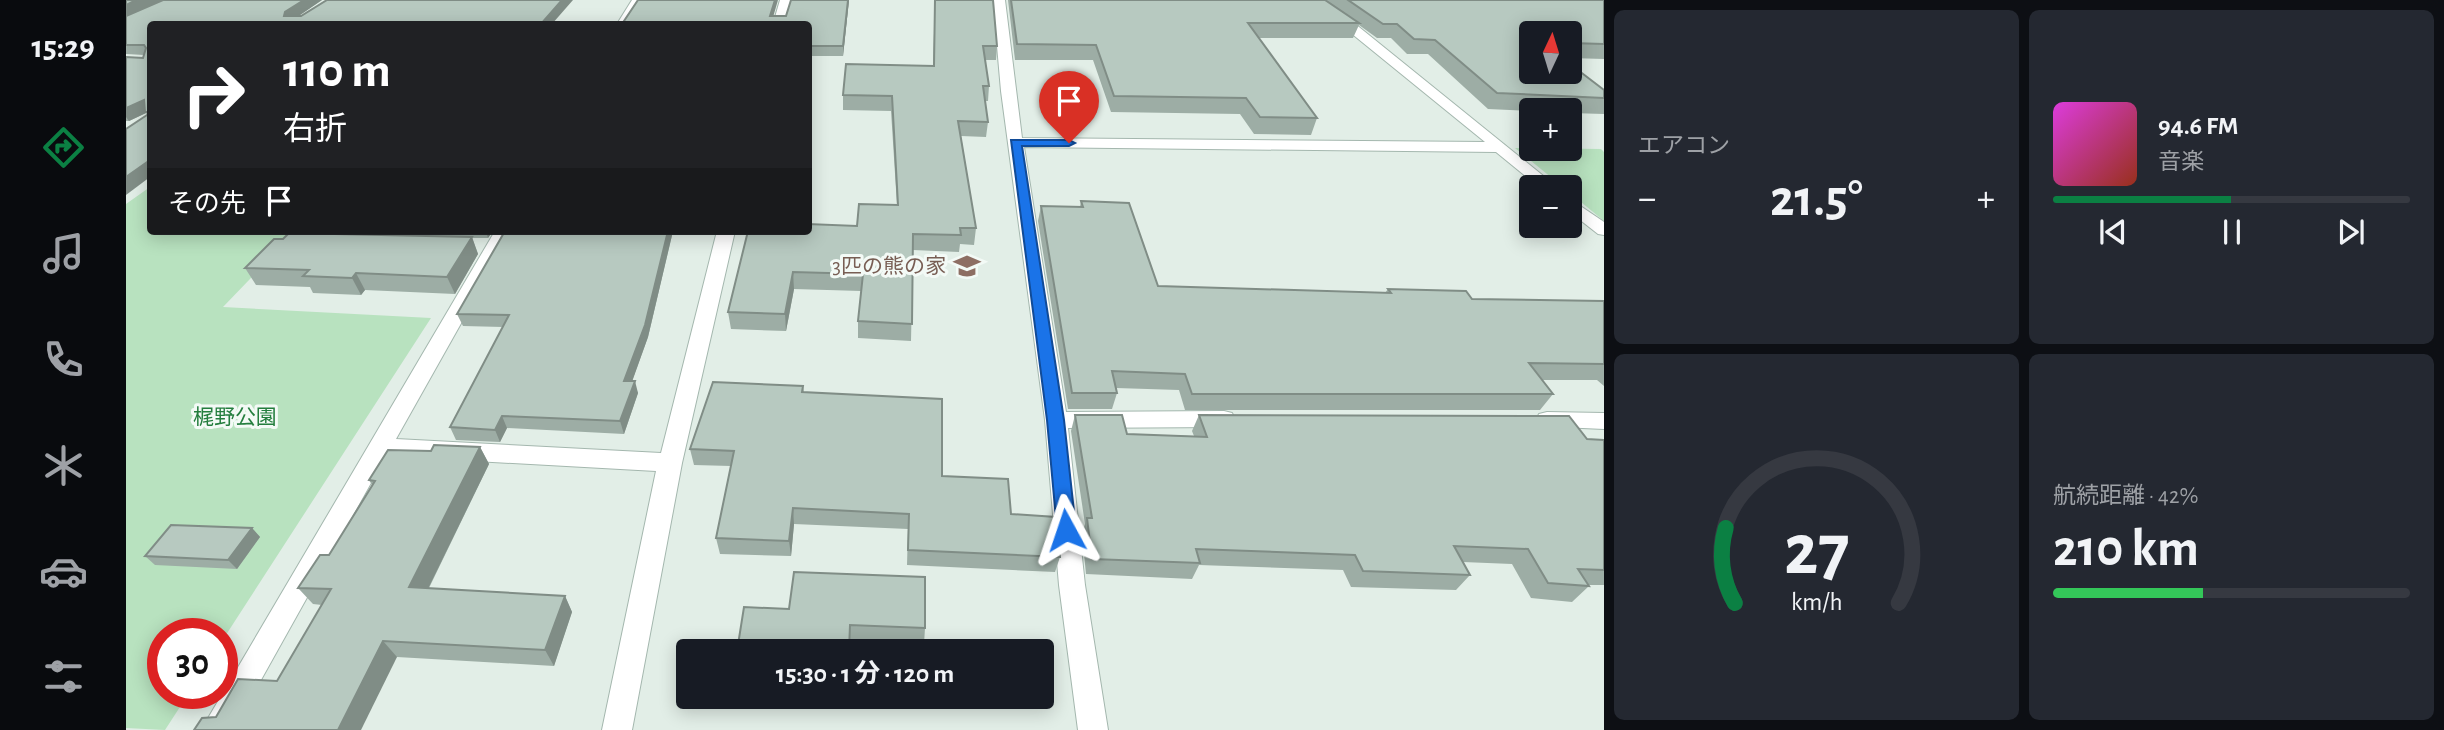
<!DOCTYPE html>
<html lang="ja">
<meta charset="utf-8">
<style>
body{margin:0;font-family:"Alegreya Sans","Noto Sans JP",sans-serif;background:#242831;color:#f1f3f6;height:100vh;display:flex;flex-direction:column;font-size:26px;white-space:nowrap}
*{box-sizing:border-box;margin:0}
p{font-size:23px;color:#9ea1a6}
.icon{flex:none;width:38px;height:38px;fill:none;stroke:currentColor;stroke-width:2;stroke-linecap:round;stroke-linejoin:round}
.map{position:relative;flex:1;overflow:hidden}
.panel{display:flex;flex-direction:column;gap:10px;padding:10px;background:#0d0f14;width:840px}
.panel>*{flex:none}
.banner{position:absolute;left:21px;top:21px;width:665px;height:214px;border-radius:7px;box-shadow:0 4px 18px #0003;background:#202124;color:#fff;overflow:hidden}
.needle{width:46px;rotate:4deg}
.fabs{position:absolute;left:1393px;top:21px;display:grid;gap:14px}
.fabs a{display:grid;place-items:center;width:63px;height:63px;border-radius:7px;background:#171b24;box-shadow:0 4px 18px #0003;font-size:35px}
.speed{position:absolute;left:21px;top:618px;display:flex;gap:14px;font-size:35px;font-weight:700;text-align:center}
.speed>*{display:grid;place-content:center;width:91px;height:91px;border-radius:50%;background:#171b24;box-shadow:0 4px 18px #0003;line-height:1}
.speed .limit{border:10px solid #d22;background:#fff;color:#111}
.pin{position:absolute;display:grid;place-items:center;width:60px;height:60px;color:#fff;margin:-72px -30px;border-radius:50% 50% 50% 0;rotate:-45deg;box-shadow:0 0 7px #0007}
.pin .icon{rotate:45deg}
.me{position:absolute;width:77px;margin:-38px;rotate:355deg;stroke-linejoin:round;filter:drop-shadow(0 0 5px #0008)}
.turn{display:flex;align-items:center;gap:24px;height:147px;padding:0 21px;font-size:32px}
.turn .icon{width:91px;height:91px;stroke-width:2.5}
.turn b{display:block;font-size:49px;line-height:60px}
.then{display:flex;align-items:center;height:66px;padding:0 21px;background:#0003;gap:14px;font-size:26px}
.big{font-size:52px;font-weight:700;line-height:1.1}
.panel .tile{flex:1;display:flex;flex-direction:column;justify-content:center;gap:10px;min-width:0;padding:0 24px;border-radius:10px;background:#242831}
.panel .dial{align-items:center;gap:0}
.dial svg{height:182px;overflow:visible;fill:none;stroke:#363941;stroke-width:7;stroke-linecap:round;text-anchor:middle}
.dial text{fill:#f1f3f6;stroke:none}
.song{display:flex;align-items:center;gap:21px}
.cover{width:84px;height:84px;border-radius:10px;background:linear-gradient(135deg,hsl(300 70% 55%),hsl(10 70% 35%))}
.played{height:7px;border-radius:4px;background:linear-gradient(90deg,#0b8043 50%,#363941 50%)}
.keys{display:flex;justify-content:space-around;direction:ltr}
.heat{display:flex;justify-content:space-between;align-items:center;font-size:38px;direction:ltr}
.charge{height:10px;border-radius:5px;background:linear-gradient(90deg,#34c759 42%,#363941 0)}
.panel .tiles{flex:1;display:grid;gap:10px;grid-template-columns:repeat(2,1fr)}
.trip{position:absolute;left:550px;top:639px;width:378px;height:70px;border-radius:7px;background:#171b24;box-shadow:0 4px 18px #0003;font-weight:700;line-height:70px;text-align:center}
main{display:flex;flex:1;min-height:0}
.tabs{display:flex;flex-direction:column;width:126px;justify-content:space-around;align-items:center;background:#090b0e;color:#9ea1a6}
.tabs .icon{width:49px;height:49px}
.tabs .on{color:#0b8043}
.tabs b{font-size:32px;color:#f1f3f6}
.map>svg:first-child{display:block}
.green{fill:#b8e2bf}
.lines{fill:none;stroke-linecap:round;stroke-linejoin:round}
.street-casing{stroke:#a4b7ae;stroke-width:2}
.street{fill:#fff;fill-rule:evenodd}
.wall{fill:#9dada5}
.shaded-wall{fill:#808d86}
.building{fill:#b7c9c0;stroke:#808d86;stroke-width:2}
.route{fill:#1a73e8;stroke:#114b97;stroke-width:2}
.labels{text-anchor:middle;stroke-width:6;stroke-linejoin:round;paint-order:stroke}
.education-label{font-size:21px;fill:#785e54;stroke:#f3faf6;text-anchor:end}
.park-label{font-size:21px;fill:#247e3e;stroke:#f3faf6}
</style>
<main>
<nav class="tabs">
<b>15:29</b>
<svg class="icon on" aria-label="directions" viewBox="0 0 24 24"><path d="M12 3l9 9-9 9-9-9zM9 14v-3h6M13 9l2 2-2 2"/></svg>
<svg class="icon" aria-label="music" viewBox="0 0 24 24"><path d="M9 18V5l10-2v13"/><circle cx="6" cy="18" r="3"/><circle cx="16" cy="16" r="3"/></svg>
<svg class="icon" aria-label="phone" viewBox="0 0 24 24"><path d="M5 4h4l2 5-3 2q2 4 5 5l2-3 5 2v4C11 20 4 13 5 4z"/></svg>
<svg class="icon" aria-label="climate" viewBox="0 0 24 24"><path d="M12 3v18M4 7l16 10M4 17L20 7"/></svg>
<svg class="icon" aria-label="car" viewBox="0 0 24 24"><path d="M5 17H2v-5l4-1 3-4h7l3 4 3 1v5h-3M9 17h6M6 11h13"/><circle cx="7" cy="17" r="2"/><circle cx="17" cy="17" r="2"/></svg>
<svg class="icon" aria-label="filters" viewBox="0 0 24 24"><path d="M4 7h16M4 17h16"/><circle cx="9" cy="7" r="2"/><circle cx="15" cy="17" r="2"/></svg>
</nav>
<div class="map">
<svg width="1478" height="730" viewBox="0 0 1478 730">
<rect width="100%" height="100%" fill="#e2eee7"/>
<g class="green">
<polygon points="1389,148 1475,149 1478,152 1478,221 1444,193 1444,187 1437,187"/>
<polygon points="24,187 24,231 170,231 97,307 305,318 96,641 96,634 37,634 37,693 63,693 39,730 0,728 0,204"/>
</g>
<g class="lines">
<g class="street-casing">
<g id="street">
<polygon points="506,0 518,0 503,24 491,24"/>
<polygon points="654,0 666,0 659,24 647,24"/>
<polygon points="867,0 879,0 896,138 1359,142 1220,29 1179,0 1193,0 1228,23 1431,187 1413,187 1370,152 898,147 940,412 1098,411 1106,413 1109,419 1106,425 1098,427 942,428 959,585 982,730 952,730 933,585 919,420 875,91"/>
<polygon points="1444,199 1478,222 1478,235 1472,234 1444,212"/>
<polygon points="369,231 387,231 270,439 535,453 591,231 609,231 556,463 506,730 476,730 530,471 260,456 107,730 75,730"/>
<polygon points="1421,412 1478,413 1478,429 1413,426 1410,420 1413,414"/>
</g>
</g>
<use href="#street" class="street"/>
</g>
<g class="wall">
<polygon points="0,0 196,0 172,16 426,24 24,24 24,177 21,115 20,113 3,121 0,121 0,57 17,58 18,55 0,54"/>
<polygon points="665,0 723,0 717,56 682,56 682,24 648,16 660,16"/>
<polygon points="809,0 871,46 870,60 859,60 863,86 862,101 859,101 862,122 860,137 835,136 850,228 848,245 834,244 833,252 787,250 785,341 732,338 732,321 735,291 668,289 660,331 605,329 602,312 731,226 771,205 765,111 717,110 717,95 807,66"/>
<polygon points="882,0 1478,0 1478,59 1444,58 1444,33 1405,33 1405,72 1478,90 1478,114 1444,113 1444,110 1405,111 1362,109 1302,54 1281,54 1265,38 1251,38 1233,25 1227,38 1133,38 1191,118 1185,135 1128,134 1114,114 985,112 967,60 889,60"/>
<polygon points="955,201 1032,286 1259,293 1262,289 1346,299 1478,301 1478,386 1471,380 1416,380 1427,394 1414,410 1059,410 1053,390 990,388 991,393 986,409 942,409 912,221 915,206 954,207"/>
<polygon points="189,231 367,231 362,238 346,238 352,254 329,294 239,290 235,295 187,293 184,287 130,285 119,268 157,239 190,233"/>
<polygon points="379,231 547,231 522,337 506,381 512,393 498,434 381,428 374,442 330,440 324,427 377,327 337,326 331,314"/>
<polygon points="677,386 678,392 816,476 885,514 934,557 929,572 781,565 782,529 668,524 665,556 594,554 590,538 605,466 568,465 564,449"/>
<polygon points="949,415 1001,434 1068,436 1066,431 1073,415 1478,440 1478,585 1462,585 1463,586 1446,602 1405,598 1386,564 1337,562 1344,575 1330,590 1225,587 1217,570 1073,565 1066,579 960,574 956,534 959,524 945,431"/>
<polygon points="354,447 363,464 303,588 439,596 446,612 428,666 271,657 90,717 151,681 196,605 187,604 172,588 203,555 246,485 243,480 305,451"/>
<polygon points="126,528 134,537 111,569 29,565 19,556"/>
<polygon points="663,609 799,628 798,644 724,641 724,651 611,651"/>
</g>
<g class="shaded-wall">
<polygon points="10,0 36,0 0,17 0,5"/>
<polygon points="178,0 196,0 164,22 158,16 159,12"/>
<polygon points="436,0 447,0 426,24 415,24"/>
<polygon points="649,0 652,0 645,24 644,16"/>
<polygon points="722,0 723,0 717,56 717,46"/>
<polygon points="18,100 20,113 3,121 0,117 0,108"/>
<polygon points="24,160 24,177 0,195 0,177"/>
<polygon points="360,231 367,231 362,238"/>
<polygon points="542,231 547,231 522,337 502,393 498,381"/>
<polygon points="346,237 352,254 329,294 321,277"/>
<polygon points="667,272 668,289 660,331 659,314"/>
<polygon points="230,273 239,290 235,295 226,278"/>
<polygon points="509,381 512,393 498,434 494,421"/>
<polygon points="376,416 381,428 374,442 369,430"/>
<polygon points="354,447 363,464 295,603 283,587"/>
<polygon points="667,508 668,524 665,556 663,541"/>
<polygon points="126,528 134,537 111,569 102,560"/>
<polygon points="439,596 446,612 428,666 419,650"/>
<polygon points="257,641 271,657 235,730 212,730"/>
</g>
<g class="building">
<polygon points="0,0 10,0 0,5"/>
<polygon points="37,0 178,0 159,12 158,16 175,16 201,0 436,0 415,24 24,24 24,112 19,112 18,100 0,108 0,57 17,58 20,48 18,45 0,45 0,16"/>
<polygon points="512,0 649,0 644,16 660,16 665,0 722,0 717,46 682,46 682,24 496,24"/>
<polygon points="809,0 867,0 871,46 857,46 863,86 857,86 862,122 832,121 850,228 834,228 835,235 787,234 786,324 732,321 737,274 667,272 659,314 602,312 622,231 682,231 682,224 731,226 733,204 772,205 766,96 717,95 720,64 808,66"/>
<polygon points="885,0 1199,0 1233,23 1122,23 1191,118 1134,117 1120,98 988,96 970,45 891,44"/>
<polygon points="1222,0 1478,0 1478,44 1444,43 1444,33 1405,33 1405,72 1444,72 1444,64 1478,90 1478,98 1371,93 1309,40 1288,39 1271,24 1257,24"/>
<polygon points="24,113 24,160 0,177 0,129"/>
<polygon points="955,201 1003,203 1032,286 1265,293 1262,289 1340,291 1346,299 1478,301 1478,364 1403,363 1427,394 1066,394 1059,374 986,371 991,393 946,393 915,206 957,207"/>
<polygon points="379,231 542,231 519,325 498,381 509,381 494,421 376,416 369,430 324,427 383,315 331,314"/>
<polygon points="163,233 346,237 321,277 230,273 226,278 177,276 183,270 119,268 148,239 157,239"/>
<polygon points="587,382 677,386 676,392 816,399 816,476 882,479 885,514 930,517 934,557 782,550 783,514 667,508 663,541 590,538 608,451 564,449"/>
<polygon points="949,415 996,415 1001,434 1081,437 1073,415 1443,416 1461,439 1478,440 1478,570 1452,569 1463,586 1422,583 1402,549 1328,546 1344,575 1237,571 1229,555 1070,549 1074,563 966,559 961,518 966,518"/>
<polygon points="308,445 354,447 283,587 439,596 419,650 257,641 212,730 68,730 76,718 90,717 112,679 151,681 205,589 172,588 194,555 203,555 249,481 243,480 262,450 305,451"/>
<polygon points="45,525 126,528 102,560 19,556"/>
<polygon points="668,572 799,577 799,628 724,625 723,651 611,651 618,607 663,609"/>
</g>
<polygon class="route" points="885,140 943,140 949,143 943,146 896,146 938,420 950,530 947,536 940,538 934,536 931,530 921,420"/>
<defs>
<g id="school-bare" transform="scale(2.1)"><path d="M0-5L7-2L0 1L-7-2ZM-4 1L0 2.5L4 1V4Q0 6-4 4Z" fill="#8d6e63" stroke="#f3faf6" stroke-width="2.5" paint-order="stroke"/></g>
</defs>
<g fill-rule="evenodd">
<use href="#school-bare" x="841" y="266"/>
</g>
<g class="labels">
<g class="education-label">
<text x="820" y="273">3匹の熊の家</text>
</g>
<g class="park-label">
<text x="109" y="424">梶野公園</text>
</g>
</g>
</svg>
<div class="fabs">
<a><svg class="needle" viewBox="-14 -14 28 28"><path d="M0-13l5 13h-10z" fill="#e53935"/><path d="M0 13l5-13h-10z" fill="#9ea1a6"/></svg></a>
<a>+</a>
<a>−</a>
</div>
<div class="speed"><div class="limit">30</div></div>
<div class="pin" style="left:943px;top:143px;background:#d93025"><svg class="icon" aria-label="arrive" viewBox="0 0 24 24"><path d="M6 21V4h12l-3 4 3 4H6"/></svg></div>
<svg class="me" style="left:940px;top:530px" viewBox="-20 -20 40 40"><path d="M0-17L14 15 0 8-14 15z" fill="#1a73e8" stroke="#fff" stroke-width="4"/></svg>
<div class="trip">15:30 · 1 分 · 120 m</div>
<div class="banner">
<div class="turn"><svg class="icon" aria-label="right" viewBox="0 0 24 24"><path d="M7 20v-9h11M14 6l5 5-5 5"/></svg><div><b>110 m</b>右折</div></div>
<div class="then">その先<svg class="icon" aria-label="arrive" viewBox="0 0 24 24"><path d="M6 21V4h12l-3 4 3 4H6"/></svg></div>
</div>
</div>
<section class="panel">
<div class="tiles">
<div class="tile"><p>エアコン</p>
<div class="heat"><a>−</a><b class="big">21.5°</b><a>+</a></div>
</div>
<div class="tile">
<div class="song"><i class="cover"></i><div><b>94.6 FM</b><p>音楽</p></div></div>
<div class="played"></div>
<div class="keys"><svg class="icon" aria-label="previous" viewBox="0 0 24 24"><path d="M18 5L8 12l10 7zM5 5v14"/></svg><svg class="icon" aria-label="pause" viewBox="0 0 24 24"><path d="M8 5v14M16 5v14"/></svg><svg class="icon" aria-label="next" viewBox="0 0 24 24"><path d="M6 5l10 7-10 7zM19 5v14"/></svg></div>
</div>
<div class="tile dial"><svg viewBox="0 0 100 80">
<path d="M14 69A42 42 0 1 1 86 69"/>
<path d="M14 69A42 42 0 0 1 10 36" stroke="#0b8043"/>
<text x="50" y="56" font-size="32" font-weight="700">27</text>
<text x="50" y="72" font-size="11">km/h</text>
</svg></div>
<div class="tile"><p>航続距離 · 42%</p><b class="big">210 km</b><div class="charge"></div></div>
</div>
</section>
</main>
